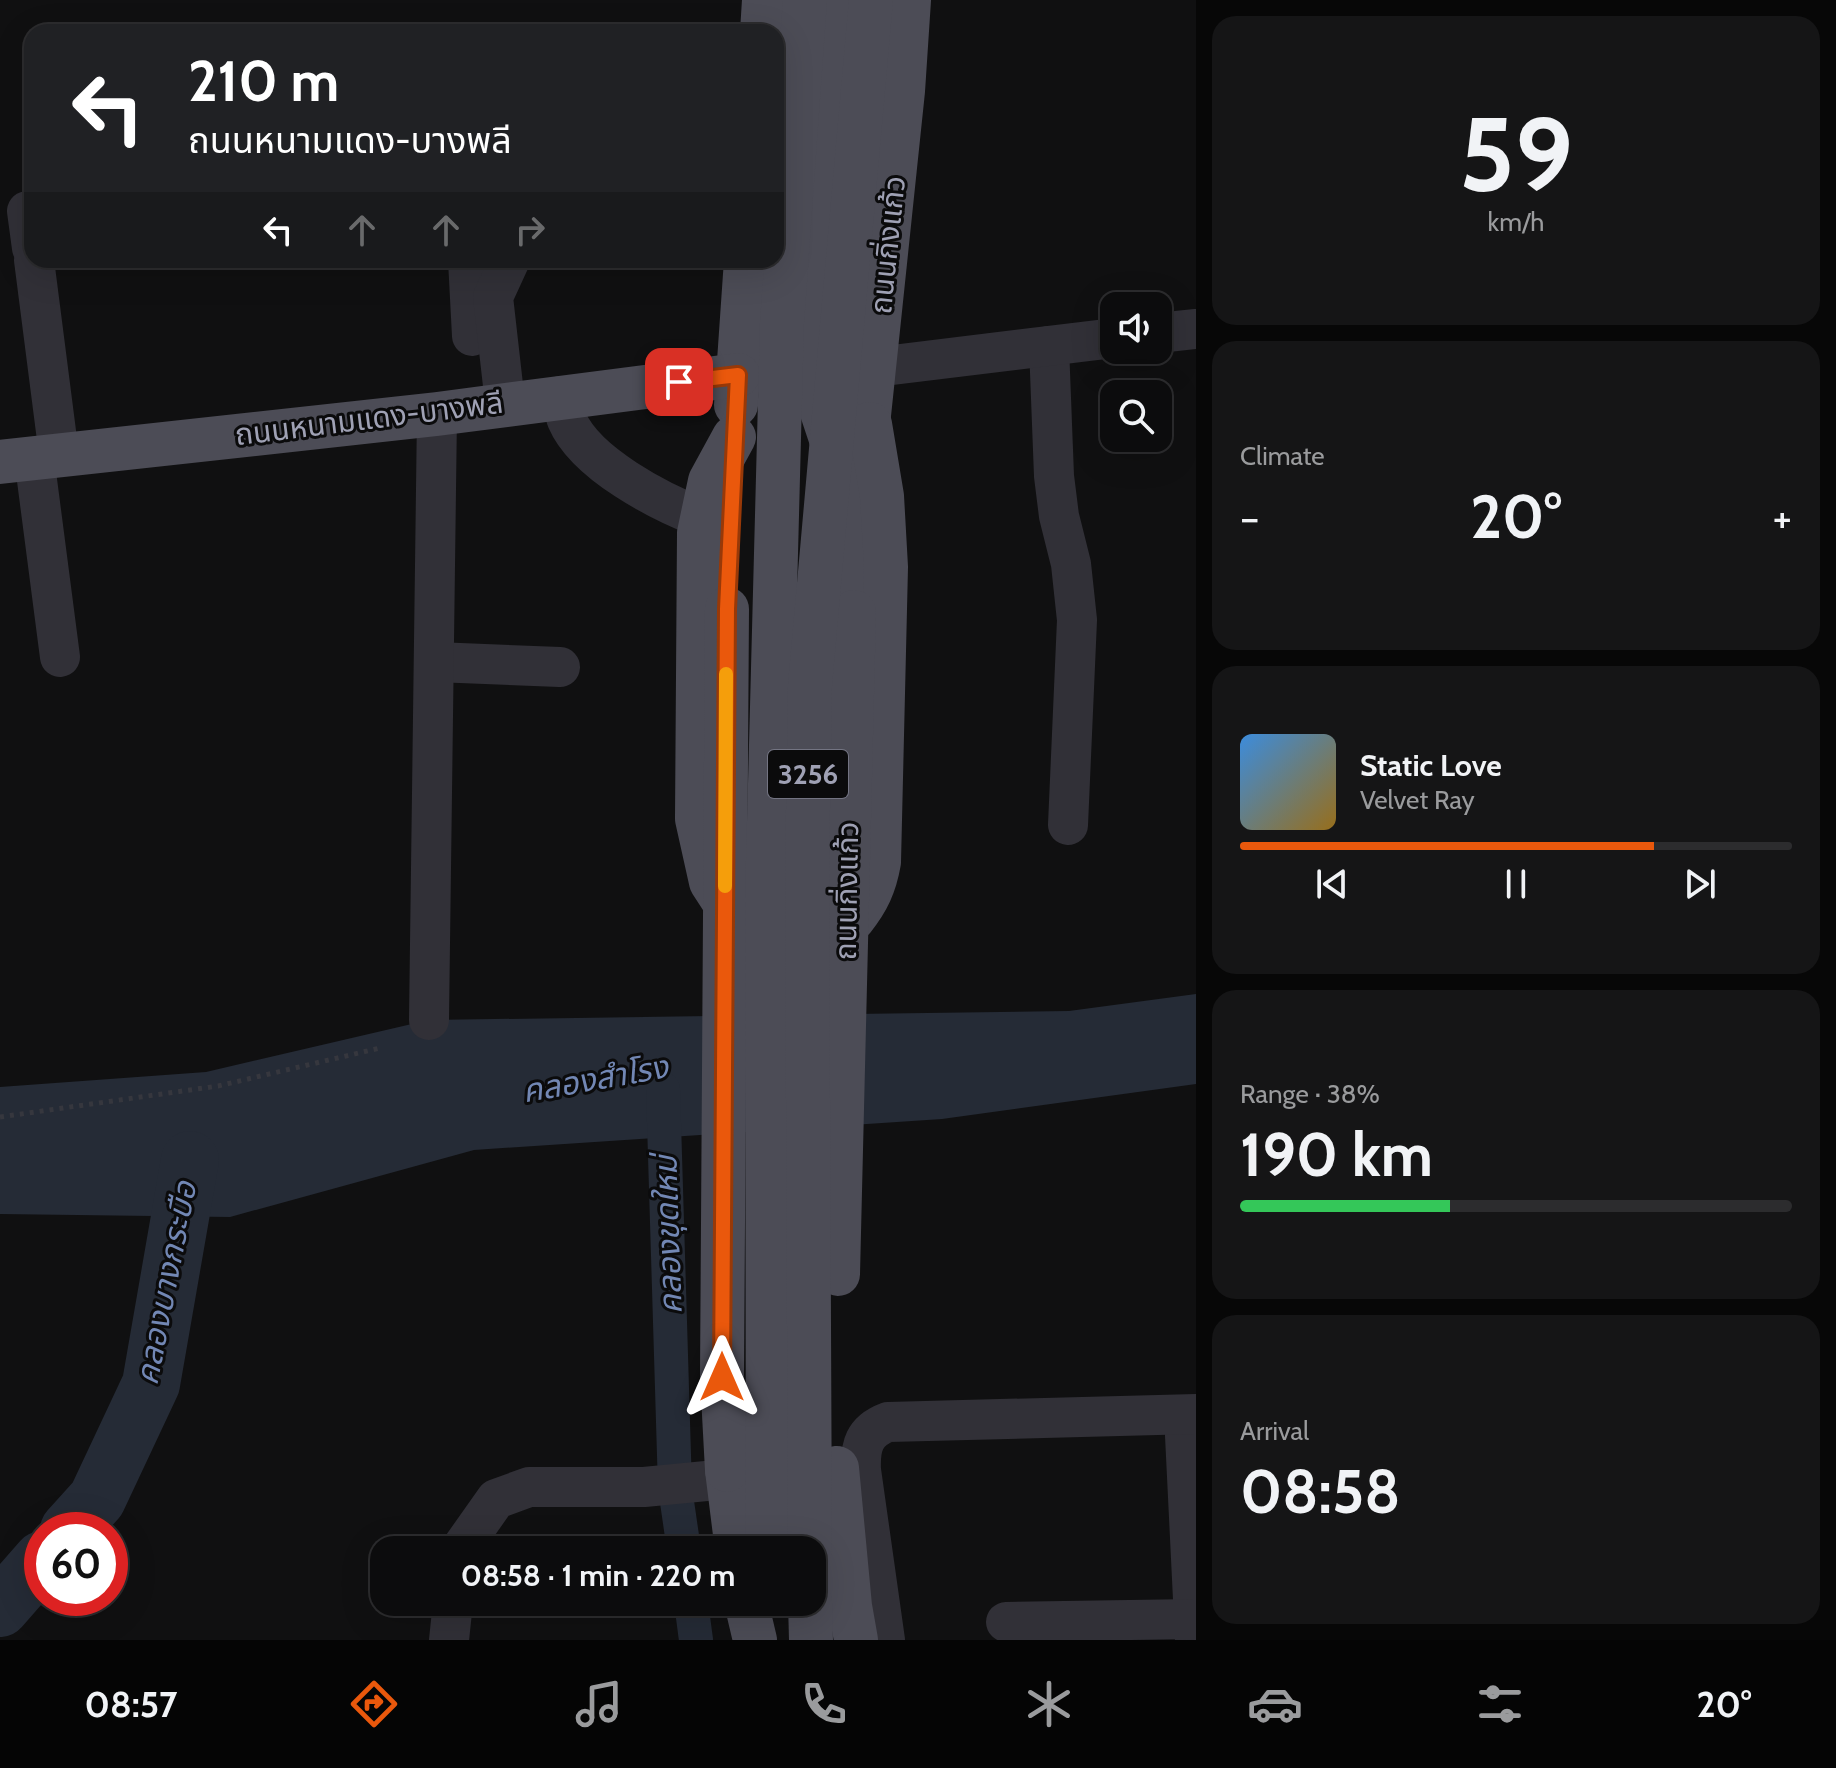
<!DOCTYPE html>
<meta charset="utf-8">
<style>
body{margin:0;font-family:Cabin,"Noto Sans Thai",sans-serif;background:#151516;color:#f1f3f6;height:100vh;display:flex;flex-direction:column;font-size:30px;white-space:nowrap}
*{box-sizing:border-box;margin:0}
p{font-size:26px;color:#9a9b9d}
.icon{flex:none;width:44px;height:44px;fill:none;stroke:currentColor;stroke-width:2;stroke-linecap:round;stroke-linejoin:round}
.map{position:relative;flex:1;overflow:hidden}
.drawer{display:flex;flex-direction:column;gap:16px;padding:16px;background:#070707;width:640px}
.drawer>*{flex:none}
.banner{position:absolute;left:24px;top:24px;width:760px;height:244px;border-radius:24px;box-shadow:0 8px 32px #0002,0 0 0 2px #2c2c2e;background:#202124;color:#fff;overflow:hidden}
.controls{position:absolute;left:1100px;top:292px;display:grid;gap:16px}
.controls a{display:grid;place-items:center;width:72px;height:72px;border-radius:16px;background:#0c0c0d;box-shadow:0 8px 32px #0002,0 0 0 2px #2c2c2e;font-size:40px}
.speed{position:absolute;left:24px;top:1512px;display:flex;gap:16px;font-size:40px;font-weight:700;text-align:center}
.speed>*{display:grid;place-content:center;width:104px;height:104px;border-radius:50%;background:#0c0c0d;box-shadow:0 8px 32px #0002,0 0 0 2px #2c2c2e;line-height:1}
.speed .limit{border:12px solid #d22;background:#fff;color:#111}
.pin{position:absolute;display:grid;place-items:center;width:68px;height:68px;color:#fff;margin:-34px;border-radius:16px;box-shadow:0 4px 12px #0006}
.me{position:absolute;width:88px;margin:-44px;rotate:0deg;stroke-linejoin:round;filter:drop-shadow(0 0 6px #0008)}
.turn{display:flex;align-items:center;gap:28px;height:168px;padding:0 32px;font-size:36px}
.turn .icon{width:104px;height:104px;stroke-width:2.5}
.turn b{display:block;font-size:56px;line-height:68px}
.lanes{display:flex;align-items:center;height:76px;padding:0 32px;background:#0003;justify-content:center;gap:40px;direction:ltr}
.lanes .off{opacity:.35}
.big{font-size:60px;font-weight:700;line-height:1.1}
.drawer .widget{flex:1;display:flex;flex-direction:column;justify-content:center;gap:12px;min-width:0;padding:0 28px;border-radius:24px;background:#151516}
.drawer .dial{align-items:center;gap:0}
.dial b{font-size:104px;line-height:1}
.song{display:flex;align-items:center;gap:24px}
.cover{width:96px;height:96px;border-radius:12px;background:linear-gradient(135deg,hsl(210 70% 55%),hsl(40 70% 35%))}
.played{height:8px;border-radius:4px;background:linear-gradient(90deg,#ea580c 75%,#2c2c2e 75%)}
.keys{display:flex;justify-content:space-around;direction:ltr}
.heat{display:flex;justify-content:space-between;align-items:center;font-size:44px;direction:ltr}
.charge{height:12px;border-radius:6px;background:linear-gradient(90deg,#34c759 38%,#2c2c2e 0)}
.trip{position:absolute;left:370px;top:1536px;width:456px;height:80px;border-radius:24px;background:#0c0c0d;box-shadow:0 8px 32px #0002,0 0 0 2px #2c2c2e;font-weight:700;line-height:80px;text-align:center}
.tabs{display:flex;height:128px;justify-content:space-around;align-items:center;background:#050505;color:#9a9b9d}
.tabs .icon{width:56px;height:56px}
.tabs .current{color:#ea580c}
.tabs b{font-size:36px;color:#f1f3f6}
main{display:flex;flex:1;min-height:0}
.map>svg:first-child{display:block}
.water{fill:#252b36}
.lines{fill:none;stroke-linecap:round;stroke-linejoin:round}
.canal{stroke:#252b36;stroke-width:34}
.river{stroke:#252b36;stroke-width:58}
.path{stroke:#36373e;stroke-width:5;stroke-dasharray:4 6;stroke-linecap:butt}
.minor{stroke:#313037;stroke-width:40}
.major{stroke:#4c4c56;stroke-width:44}
.major-bridge{stroke:#4c4c56;stroke-width:44}
.route-casing{stroke:#983908;stroke-width:20}
.route{stroke:#ea580c;stroke-width:14}
.slow{stroke:#f59e0b;stroke-width:14}
.labels{text-anchor:middle;stroke-width:6;stroke-linejoin:round;paint-order:stroke}
.shield{fill:#0b0b0c;stroke:#737482;stroke-width:2}
.shield-label{font-size:28px;font-weight:bold;fill:#9fa1b4}
.street-label{font-size:30px;fill:#9fa1b4;stroke:#0b0b0c}
.water-label{font-size:32px;font-style:italic;fill:#7287b4;stroke:#0b0b0c}
</style>
<main>
<div class="map">
<svg width="1196" height="1640" viewBox="0 0 1196 1640">
<rect width="100%" height="100%" fill="#101011"/>
<polygon class="water" points="1196,994 1196,1084 942,1119 474,1150 230,1217 0,1214 0,1087 206,1072 429,1020 1069,1011"/>
<g class="lines">
<g class="canal">
<polyline points="663,1089 675,1488 684,1550"/>
<polyline points="691,1602 696,1640"/>
</g>
<g class="river">
<polyline points="69,1530 97,1499 151,1384 190,1160"/>
<polyline points="0,1608 42,1560"/>
</g>
<polyline class="path" points="0,1117 218,1086 380,1048"/>
<g class="minor">
<polyline points="27,211 32,248"/>
<polyline points="34,260 59,455"/>
<polyline points="468,260 472,336"/>
<polyline points="1158,333 1196,329"/>
<polyline points="1049,346 1054,476 1059,516 1071,564 1077,620 1068,825"/>
<polyline points="876,367 1114,338"/>
<path d="M561 396C563 404 564 413 567 420 586 464 660 502 702 518"/>
<polyline points="505,403 493,297 510,260"/>
<polyline points="34,457 60,657"/>
<polyline points="435,662 560,667"/>
<polyline points="429,1020 437,414"/>
<polyline points="1184,1415 1195,1640"/>
<polyline points="460,1550 496,1499 529,1487 644,1487 727,1479"/>
<polyline points="1006,1622 1194,1619"/>
<polyline points="449,1640 453,1602"/>
<path d="M885 1640 861 1470C860 1446 864 1431 888 1422L1196 1414"/>
</g>
<g class="major">
<polyline points="831,0 805,361 832,442"/>
<polyline points="762,32 764,0"/>
<polyline points="736,405 746,260"/>
<polyline points="0,462 437,414 738,375"/>
<polyline points="854,612 858,520 903,91 909,0"/>
<polyline points="724,902 711,882 697,819 699,533 710,481 734,437"/>
<path d="M822 918 853 919C868 900 875 885 879 862L886 567 882 496 870 424"/>
<polyline points="837,1468 850,1606 856,1640"/>
<polyline points="727,1470 737,1550"/>
<polyline points="746,1602 755,1640"/>
<polyline points="810,1602 811,1640"/>
</g>
<g class="major-bridge">
<polyline points="727,609 722,1377 727,1470"/>
<polyline points="838,1274 854,612"/>
<polyline points="768,1550 767,899 782,323 805,0"/>
<polyline points="810,1550 807,872 810,685 871,0"/>
</g>
</g>
<g class="lines">
<g class="route-casing">
<polyline id="route" points="679,382 738,375 727,609 722,1377"/>
</g>
<use href="#route" class="route"/>
<polyline class="slow" points="725,886 726,674"/>
</g>
<g class="labels">
<rect class="shield" x="768" y="750" width="80" height="48" rx="6"/>
<g class="shield-label">
<text x="808" y="784">3256</text>
</g>
<g class="street-label">
<text transform="translate(888 245) rotate(-84)" y="10">ถนนกิ่งแก้ว</text>
<text transform="translate(369 419) rotate(-7)" y="10">ถนนหนามแดง-บางพลี</text>
<text transform="translate(847 891) rotate(-89)" y="10">ถนนกิ่งแก้ว</text>
</g>
<g class="water-label">
<text transform="translate(595 1079) rotate(-10)" y="11">คลองสำโรง</text>
<text transform="translate(668 1235) rotate(-92)" y="11">คลองขุดใหม่</text>
<text transform="translate(166 1283) rotate(-79)" y="11">คลองบางกระบือ</text>
</g>
</g>
</svg>
<div class="controls">
<a><svg class="icon" aria-label="sound" viewBox="0 0 24 24"><path d="M4 9h4l5-4v14l-5-4H4zM17 9q2 3 0 6"/></svg></a>
<a><svg class="icon" aria-label="search" viewBox="0 0 24 24"><circle cx="10" cy="10" r="6"/><path d="M15 15l6 6"/></svg></a>
</div>
<div class="speed"><div class="limit">60</div></div>
<div class="pin" style="left:679px;top:382px;background:#d93025"><svg class="icon" aria-label="arrive" viewBox="0 0 24 24"><path d="M6 21V4h12l-3 4 3 4H6"/></svg></div>
<svg class="me" style="left:722px;top:1377px" viewBox="-20 -20 40 40"><path d="M0-17L14 15 0 8-14 15z" fill="#ea580c" stroke="#fff" stroke-width="4"/></svg>
<div class="trip">08:58 · 1 min · 220 m</div>
<div class="banner">
<div class="turn"><svg class="icon" aria-label="left" viewBox="0 0 24 24"><path d="M17 20v-9H6M10 6l-5 5 5 5"/></svg><div><b>210 m</b>ถนนหนามแดง-บางพลี</div></div>
<div class="lanes"><svg class="icon" aria-label="left" viewBox="0 0 24 24"><path d="M17 20v-9H6M10 6l-5 5 5 5"/></svg><svg class="icon off" aria-label="ahead" viewBox="0 0 24 24"><path d="M12 20V5M6 11l6-6 6 6"/></svg><svg class="icon off" aria-label="ahead" viewBox="0 0 24 24"><path d="M12 20V5M6 11l6-6 6 6"/></svg><svg class="icon off" aria-label="right" viewBox="0 0 24 24"><path d="M7 20v-9h11M14 6l5 5-5 5"/></svg></div>
</div>
</div>
<section class="drawer">
<div class="widget dial"><b>59</b><p>km/h</p></div>
<div class="widget"><p>Climate</p>
<div class="heat"><a>−</a><b class="big">20°</b><a>+</a></div>
</div>
<div class="widget">
<div class="song"><i class="cover"></i><div><b>Static Love</b><p>Velvet Ray</p></div></div>
<div class="played"></div>
<div class="keys"><svg class="icon" aria-label="previous" viewBox="0 0 24 24"><path d="M18 5L8 12l10 7zM5 5v14"/></svg><svg class="icon" aria-label="pause" viewBox="0 0 24 24"><path d="M8 5v14M16 5v14"/></svg><svg class="icon" aria-label="next" viewBox="0 0 24 24"><path d="M6 5l10 7-10 7zM19 5v14"/></svg></div>
</div>
<div class="widget"><p>Range · 38%</p><b class="big">190 km</b><div class="charge"></div></div>
<div class="widget"><p>Arrival</p><b class="big">08:58</b></div>
</section>
</main>
<nav class="tabs">
<b>08:57</b>
<svg class="icon current" aria-label="directions" viewBox="0 0 24 24"><path d="M12 3l9 9-9 9-9-9zM9 14v-3h6M13 9l2 2-2 2"/></svg>
<svg class="icon" aria-label="music" viewBox="0 0 24 24"><path d="M9 18V5l10-2v13"/><circle cx="6" cy="18" r="3"/><circle cx="16" cy="16" r="3"/></svg>
<svg class="icon" aria-label="phone" viewBox="0 0 24 24"><path d="M5 4h4l2 5-3 2q2 4 5 5l2-3 5 2v4C11 20 4 13 5 4z"/></svg>
<svg class="icon" aria-label="climate" viewBox="0 0 24 24"><path d="M12 3v18M4 7l16 10M4 17L20 7"/></svg>
<svg class="icon" aria-label="car" viewBox="0 0 24 24"><path d="M5 17H2v-5l4-1 3-4h7l3 4 3 1v5h-3M9 17h6M6 11h13"/><circle cx="7" cy="17" r="2"/><circle cx="17" cy="17" r="2"/></svg>
<svg class="icon" aria-label="filters" viewBox="0 0 24 24"><path d="M4 7h16M4 17h16"/><circle cx="9" cy="7" r="2"/><circle cx="15" cy="17" r="2"/></svg>
<b>20°</b>
</nav>
